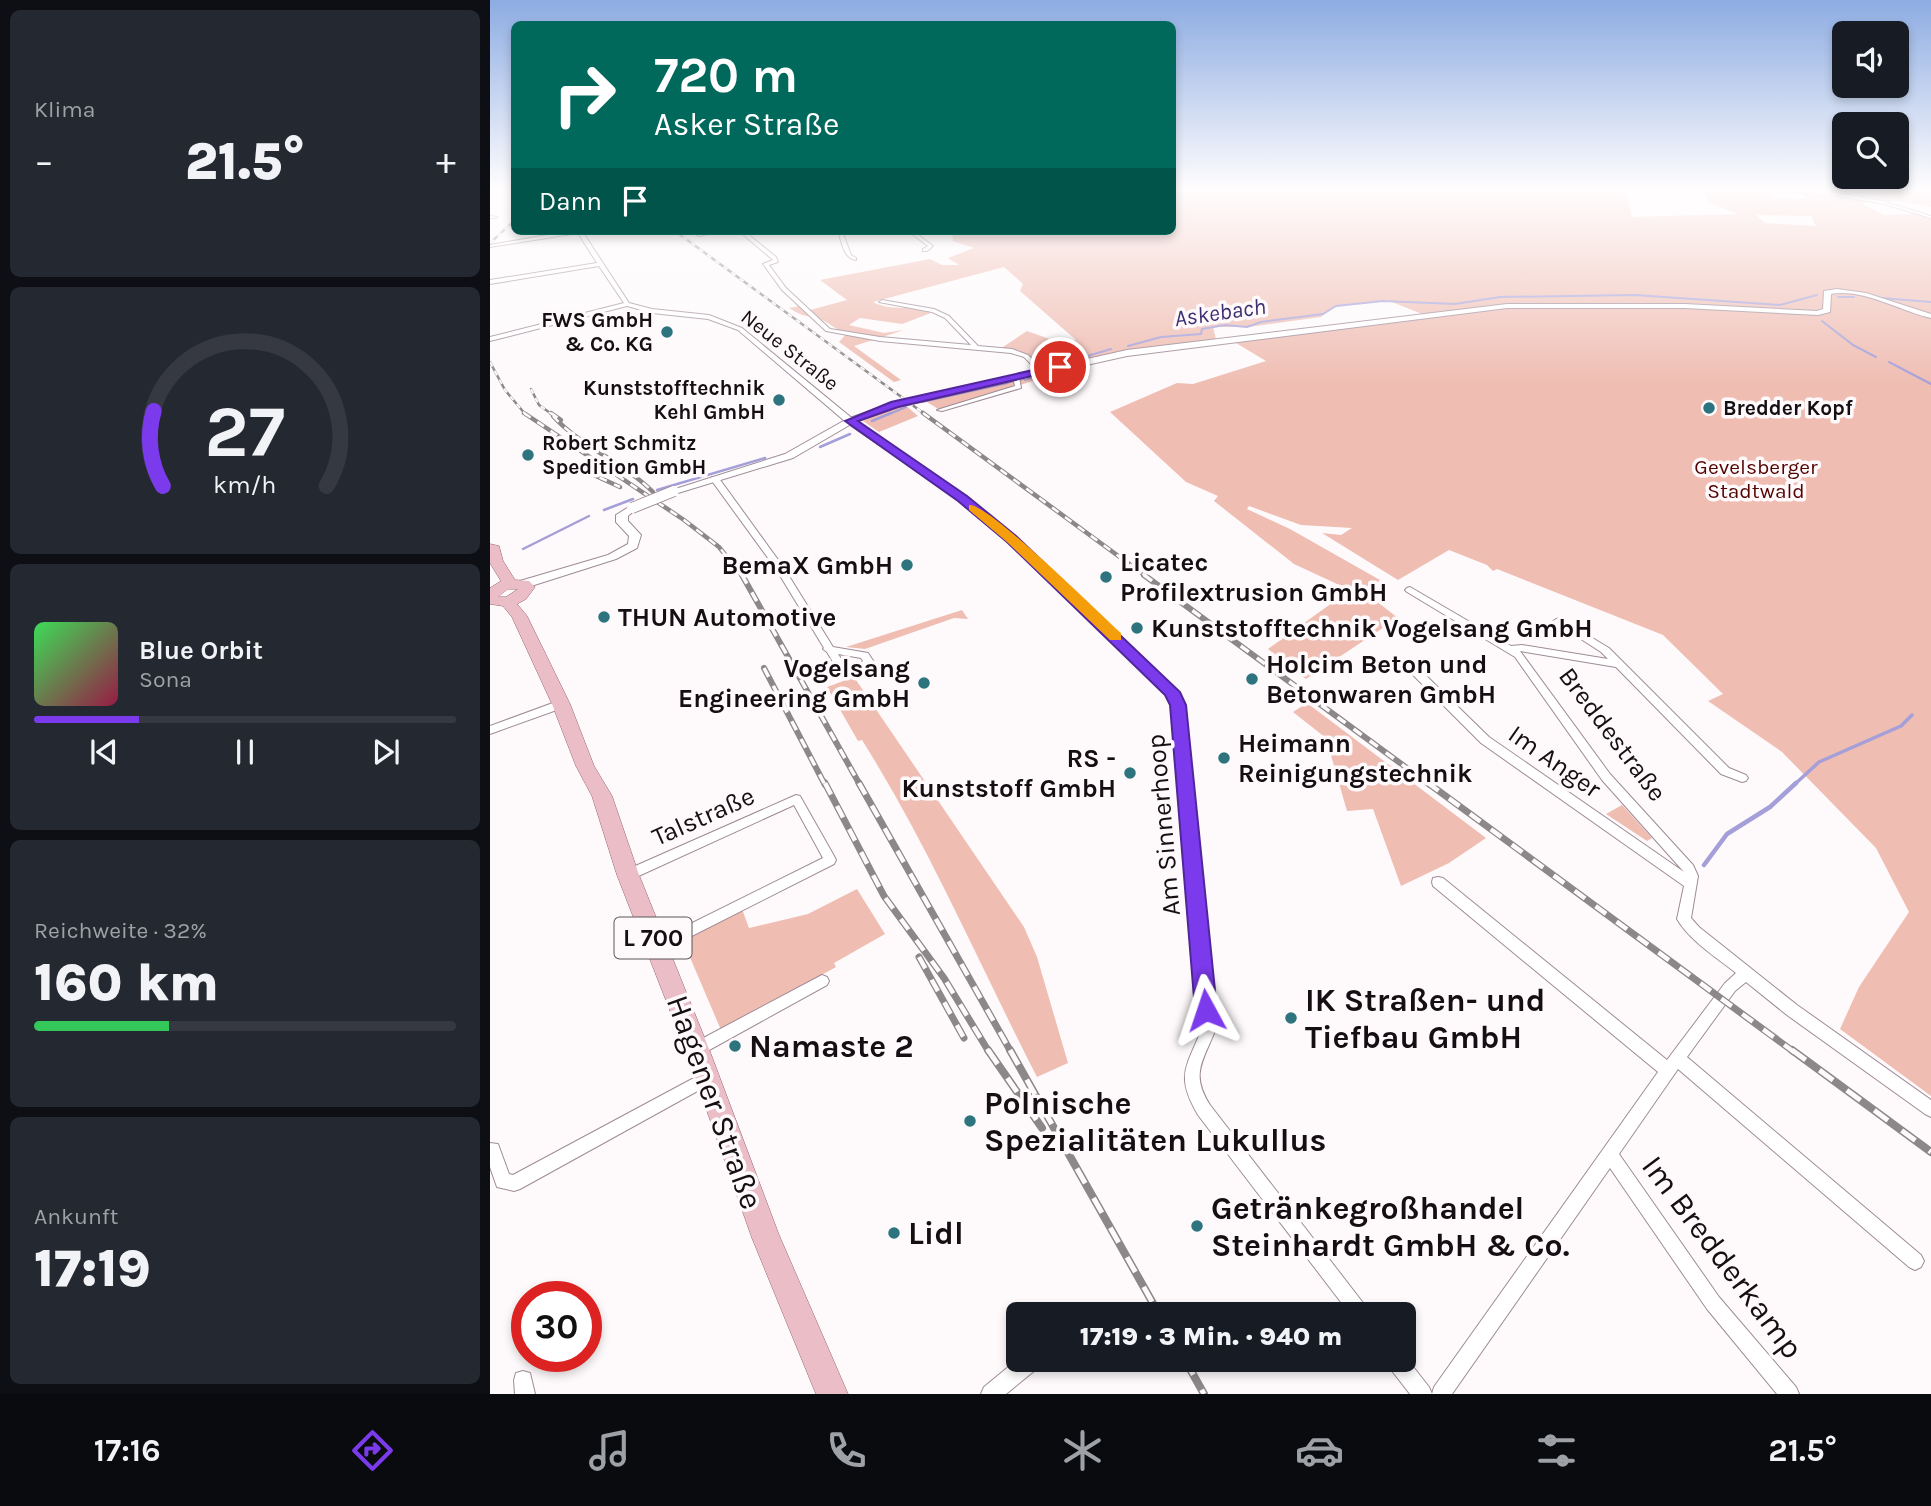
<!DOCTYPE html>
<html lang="de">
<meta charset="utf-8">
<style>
body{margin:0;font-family:Karla,sans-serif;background:#242831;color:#f1f3f6;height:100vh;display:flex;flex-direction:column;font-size:26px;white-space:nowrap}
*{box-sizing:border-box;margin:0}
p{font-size:23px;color:#9ea1a6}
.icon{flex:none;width:38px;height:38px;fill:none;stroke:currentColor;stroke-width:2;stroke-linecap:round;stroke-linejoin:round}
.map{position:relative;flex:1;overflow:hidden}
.side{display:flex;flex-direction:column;gap:10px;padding:10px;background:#0d0f14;width:490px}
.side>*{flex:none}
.hud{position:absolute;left:21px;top:21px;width:665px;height:214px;border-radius:10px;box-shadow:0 4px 10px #0003;background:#00695c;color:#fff;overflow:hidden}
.tools{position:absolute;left:1342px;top:21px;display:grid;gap:14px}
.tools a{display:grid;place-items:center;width:77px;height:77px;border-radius:10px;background:#171b24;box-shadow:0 4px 10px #0003;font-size:35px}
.speed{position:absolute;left:21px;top:1281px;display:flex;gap:14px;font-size:35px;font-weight:700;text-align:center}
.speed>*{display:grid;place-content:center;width:91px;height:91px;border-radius:50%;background:#171b24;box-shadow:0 4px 10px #0003;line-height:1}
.speed .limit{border:10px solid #d22;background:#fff;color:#111}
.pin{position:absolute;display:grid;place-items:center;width:60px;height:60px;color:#fff;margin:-30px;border:4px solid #fff;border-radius:50%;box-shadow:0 2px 7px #0007}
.me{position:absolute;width:77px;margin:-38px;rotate:355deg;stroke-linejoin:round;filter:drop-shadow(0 0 5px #0008)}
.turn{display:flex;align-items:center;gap:24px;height:147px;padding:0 28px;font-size:32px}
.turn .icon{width:91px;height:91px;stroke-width:2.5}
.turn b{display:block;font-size:49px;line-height:60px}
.then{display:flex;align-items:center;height:66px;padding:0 28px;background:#0003;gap:14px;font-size:26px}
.big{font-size:52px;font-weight:800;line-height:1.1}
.side .card{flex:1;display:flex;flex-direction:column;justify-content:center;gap:10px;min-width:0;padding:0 24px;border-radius:10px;background:#242831}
.side .dial{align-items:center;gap:0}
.dial svg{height:182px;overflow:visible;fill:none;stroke:#363941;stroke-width:7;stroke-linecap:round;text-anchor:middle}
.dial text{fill:#f1f3f6;stroke:none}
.song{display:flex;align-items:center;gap:21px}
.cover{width:84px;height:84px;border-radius:10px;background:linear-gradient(135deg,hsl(130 70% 55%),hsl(340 70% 35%))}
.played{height:7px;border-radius:4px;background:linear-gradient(90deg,#7c3aed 25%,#363941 25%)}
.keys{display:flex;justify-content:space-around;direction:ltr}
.heat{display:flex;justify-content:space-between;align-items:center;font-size:38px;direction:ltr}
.charge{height:10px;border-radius:5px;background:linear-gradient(90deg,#34c759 32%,#363941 0)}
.trip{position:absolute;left:516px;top:1302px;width:410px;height:70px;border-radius:10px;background:#171b24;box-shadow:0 4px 10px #0003;font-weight:800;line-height:70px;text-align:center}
.tabs{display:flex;height:112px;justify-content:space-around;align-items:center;background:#090b0e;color:#9ea1a6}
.tabs .icon{width:49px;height:49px}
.tabs .selected{color:#7c3aed}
.tabs b{font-size:32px;color:#f1f3f6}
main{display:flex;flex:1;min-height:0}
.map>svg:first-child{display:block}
.green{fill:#efbdb2;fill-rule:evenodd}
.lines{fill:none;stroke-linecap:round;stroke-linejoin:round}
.stream-far3{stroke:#a49fd8;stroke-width:2}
.stream-far2{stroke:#a49fd8;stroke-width:2.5}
.stream-far1{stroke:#a49fd8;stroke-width:3.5}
.stream{stroke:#a49fd8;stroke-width:4.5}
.minor-casing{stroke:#9e8b97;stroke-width:2}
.tertiary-casing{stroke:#9e8b97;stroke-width:2}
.primary-casing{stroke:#976470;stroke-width:1}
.minor{fill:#fff;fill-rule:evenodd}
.tertiary{fill:#fff;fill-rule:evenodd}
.primary{fill:#ebbec7;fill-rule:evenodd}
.rail-far4-casing{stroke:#8c8789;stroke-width:2.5}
.rail-far3-casing{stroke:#8c8789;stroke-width:4.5}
.rail-far2-casing{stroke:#8c8789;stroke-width:6}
.rail-far1-casing{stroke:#8c8789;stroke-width:7}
.rail-casing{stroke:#8c8789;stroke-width:8}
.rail-far4{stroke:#fefafc;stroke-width:2;stroke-dasharray:5;stroke-linecap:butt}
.rail-far3{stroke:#fefafc;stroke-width:2.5;stroke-dasharray:8;stroke-linecap:butt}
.rail-far2{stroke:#fefafc;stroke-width:3.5;stroke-dasharray:10;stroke-linecap:butt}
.rail-far1{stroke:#fefafc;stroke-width:4.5;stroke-dasharray:13;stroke-linecap:butt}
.rail{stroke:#fefafc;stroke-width:5;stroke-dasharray:17;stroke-linecap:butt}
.tertiary-bridge-casing{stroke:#9e8b97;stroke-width:12;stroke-linecap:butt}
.tertiary-bridge{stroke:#fff;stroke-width:10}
.route{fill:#7c3aed;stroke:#51269a;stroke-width:2}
.slow{fill:#f59e0b}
.poi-dot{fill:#2d747f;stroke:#fefafc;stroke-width:2.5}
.labels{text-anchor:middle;stroke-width:7;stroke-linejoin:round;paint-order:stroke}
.far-poi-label{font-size:21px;font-weight:bold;fill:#150e12;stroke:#fefafc;text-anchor:end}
.far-street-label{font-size:21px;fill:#150e12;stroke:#fefafc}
.far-park-label{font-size:21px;fill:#540400;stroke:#fefafc}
.far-water-label{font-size:23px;font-style:italic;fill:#3c2f73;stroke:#fefafc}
.shield{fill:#fefafc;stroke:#5b5558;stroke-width:2}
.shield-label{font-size:24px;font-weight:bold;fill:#150e12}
.poi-label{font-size:26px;font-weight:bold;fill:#150e12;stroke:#fefafc;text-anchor:start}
.street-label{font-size:26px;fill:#150e12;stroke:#fefafc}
.near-poi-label{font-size:32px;font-weight:bold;fill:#150e12;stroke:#fefafc;text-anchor:start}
.near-street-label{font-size:32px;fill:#150e12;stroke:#fefafc}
</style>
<main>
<section class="side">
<div class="card"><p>Klima</p>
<div class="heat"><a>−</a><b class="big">21.5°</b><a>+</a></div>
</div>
<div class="card dial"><svg viewBox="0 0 100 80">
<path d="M14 69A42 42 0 1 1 86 69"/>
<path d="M14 69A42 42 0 0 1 10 36" stroke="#7c3aed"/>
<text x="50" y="56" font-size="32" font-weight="700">27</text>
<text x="50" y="72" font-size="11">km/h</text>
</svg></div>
<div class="card">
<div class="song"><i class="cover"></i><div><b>Blue Orbit</b><p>Sona</p></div></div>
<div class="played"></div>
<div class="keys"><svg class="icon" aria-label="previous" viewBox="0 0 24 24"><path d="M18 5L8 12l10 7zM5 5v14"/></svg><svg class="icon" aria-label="pause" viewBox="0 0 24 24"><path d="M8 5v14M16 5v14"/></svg><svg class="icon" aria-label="next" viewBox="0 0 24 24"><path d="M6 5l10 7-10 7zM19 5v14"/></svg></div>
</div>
<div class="card"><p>Reichweite · 32%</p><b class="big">160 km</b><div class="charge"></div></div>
<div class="card"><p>Ankunft</p><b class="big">17:19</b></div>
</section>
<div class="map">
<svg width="1441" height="1394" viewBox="0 0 1441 1394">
<rect width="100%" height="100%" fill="#fefafc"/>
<g class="green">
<path d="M683 190H1136L1142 217 1249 214 1219 203 1213 190H1282V198L1316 199 1313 191 1289 190H1441V207L1403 200 1397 203H1372L1393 215 1428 214 1441 218V1096L1350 1029 1369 987 1419 912 1386 848 1292 752 1218 701 1233 694 1173 635 1007 569 1003 571 997 565 959 550 908 580 832 533 851 535 862 528 811 525 759 506 757 509 800 529 890 580 876 593 908 618 816 679 778 649 860 590 804 564 724 501 728 496 696 482 620 412 687 383 703 384 776 361 746 343 937 316 897 300 845 306 831 317 758 327H723L727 343 607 361 450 410 432 399 555 369 529 351 510 349 537 331 574 344 586 340 530 291 533 284 514 267 383 302C402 312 422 304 441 313L412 324 370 318 359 325 394 333 414 330 364 346 411 380 404 382 349 342 357 333C346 331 337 320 326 318 315 316 310 315 299 308L310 306 316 311 357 300 330 280 440 259 452 265H469L458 258 484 248 463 241 462 231H682ZM1266 215 1321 216 1326 226 1275 223Z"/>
<polygon points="414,404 428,416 389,432 373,421"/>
<polygon points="472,610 478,619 464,618 375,649 356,647"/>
<path d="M364 677 534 927 547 957 578 1063 547 1077C489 964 440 848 372 740L368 741 337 687Z"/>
<polygon points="817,703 996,838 959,863 911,886 883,809 857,811 836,738 803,712"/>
<polygon points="1132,805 1162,838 1157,841 1116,814"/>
<polygon points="367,889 395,934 344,963 346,967 231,1030 193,941 252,909 259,928 318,914"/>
</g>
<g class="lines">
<g class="stream-far3">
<polyline points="1348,297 1364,297"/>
<polyline points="1391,298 1441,302"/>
<polyline points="1332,321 1363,345 1386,357"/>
<polyline points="638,346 671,337 711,334 712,329 735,325 757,327 771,322 833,314 846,306 893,301 965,304 1010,297 1145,295 1290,305 1327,295"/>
<polyline points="1399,362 1441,384"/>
<polyline points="567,365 621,349"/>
<polyline points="535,380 567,371"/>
<polyline points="432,402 518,383"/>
<polyline points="397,415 416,407"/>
</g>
<g class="stream-far2">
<polyline points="382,421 401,413"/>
<polyline points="330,447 360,434"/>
<polyline points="167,490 275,458"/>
<polyline points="114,510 143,499"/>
<polyline points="33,549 99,516"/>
</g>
<polyline class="stream-far1" points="1304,785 1329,762 1411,726 1422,715"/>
<polyline class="stream" points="1214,865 1237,834 1280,807 1306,783"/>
<g class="minor-casing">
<g id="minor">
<polygon points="1304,190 1344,193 1392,201 1441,216 1441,218 1394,204 1344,195 1302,192"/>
<polygon points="0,216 7,217 7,218 0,218"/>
<path d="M81 231H92L139 303 162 309 219 315 252 328 363 419 475 496 525 537 686 690 693 705 725 1031C713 1061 700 1074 720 1105L877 1308 880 1314H860L708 1115C686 1077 695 1069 711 1031L683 705 678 694 519 541 469 500 357 423 248 330 218 319 162 313 137 306 0 341V337L134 303 109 266 0 284V280L107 263 88 233 0 247V245Z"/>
<polygon points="221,231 230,231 209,236 207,235"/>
<polygon points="249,231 254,231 286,257 288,262 279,265 296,288 340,329 390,337 481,345 455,318 442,312 389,302 392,300 444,309 459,316 488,346 522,349 538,355 554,371 549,372 534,357 521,353 390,341 336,331 292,290 273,264 283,260 282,259"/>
<path d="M348 231H352L361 255 366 258V260C353 258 352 242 348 231Z"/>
<polygon points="418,231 423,231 443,246 437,251 433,251 433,249 438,246"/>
<polygon points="526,375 529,377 531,388 452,411 447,410 525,386 523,377"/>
<path d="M222 477H228L294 568 343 647 378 653 384 662 373 673 350 674 337 652 333 649 334 648 286 569 222 481ZM348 654 371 658 373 661 366 668H357Z"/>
<path d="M920 587 1021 646 1032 645 1118 659 1111 652 1063 621 1068 618 1071 619 1119 648 1239 768 1256 775 1258 778 1256 781 1252 782 1231 774 1126 667 1030 651 1120 774 1203 865 1208 876 1201 918 1209 927 1307 1005 1441 1100V1117L1435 1114 1297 1015 1256 982 1245 991 1197 1057 1431 1255 1434 1261 1431 1267 1425 1270 1419 1267 1188 1069 1129 1154 1229 1297 1306 1387 1309 1394H1287L1217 1309 1120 1168 962 1394H920L899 1367 897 1360H914V1355L939 1387 942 1394 944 1387 1168 1072 943 886 942 882 943 878 948 877 953 878 1177 1060 1235 983 1246 973C1226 957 1200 941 1187 919L1194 886 991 743 911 663 910 661 911 659H919L999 737 1194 872 1112 780 1025 657 917 592 915 590 917 588Z"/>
<polygon points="71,700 75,701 76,704 75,707 0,734 0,726"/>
<polygon points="306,795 310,796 344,856 346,860 344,864 172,951 167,953 162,951 160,947 162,943 333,858 304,805 142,879 138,880 134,879 132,875 134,871"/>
<polygon points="332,975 337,977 339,981 337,985 212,1054 207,1056 202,1054 200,1049 202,1044"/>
<polygon points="217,1071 222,1073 225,1078 222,1083 30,1189 24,1191 7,1187 0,1167 0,1143 8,1144 19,1174 23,1175"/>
<polygon points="528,1359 551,1360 549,1367 516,1394 491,1394 494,1387"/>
<polygon points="33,1371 40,1373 45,1394 25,1394 24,1380 26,1373"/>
</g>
</g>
<g class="tertiary-casing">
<g id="tertiary">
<path d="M1347 289 1376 293 1441 314V318C1410 311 1373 288 1341 294L1340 312 1328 315 1195 308H1017L637 356 408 407 363 423 303 458 188 493H180L179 491 295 454 357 419 402 403 637 350 1017 304H1195L1327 311 1333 309 1334 291Z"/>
<polygon points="142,505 147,508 138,516 138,521 151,535 147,548 126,559 38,587 30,587 28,584 30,581 118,555 138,544 139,536 126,522 126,515"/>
</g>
</g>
<g class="primary-casing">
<path id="primary" d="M0 544 9 546 13 561 25 580 39 581 45 587 36 599 27 604 37 616 80 704 104 766 122 796 149 875 219 1049 289 1235 358 1394H326L262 1238 195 1049 127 875 102 796 86 766 62 704 22 617 13 606 0 604V588L11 581 0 563ZM18 589H28L16 597H8Z"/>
</g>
<use href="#minor" class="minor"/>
<use href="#tertiary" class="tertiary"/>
<use href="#primary" class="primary"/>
<g class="rail-far4-casing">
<g id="rail-far4">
<polyline points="185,231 436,415"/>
<polyline points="0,243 24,221"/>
<polyline points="0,362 15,390 36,415"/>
<polyline points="41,389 49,405 63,415"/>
</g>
</g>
<g class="rail-far3-casing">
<g id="rail-far3">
<polyline points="34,413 194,520 229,547 253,577"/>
<polyline points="61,413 71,420"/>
<polyline points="433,413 657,577"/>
<path d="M63 416C91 447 133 462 163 492"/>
<polyline points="95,471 130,487"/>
</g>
</g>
<g class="rail-far2-casing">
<g id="rail-far2">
<polyline points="252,575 370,785"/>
<polyline points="654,575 940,785"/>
<polyline points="274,668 335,785"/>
</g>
</g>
<g class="rail-far1-casing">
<g id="rail-far1">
<polyline points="335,783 394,896 454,978 499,1052"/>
<polyline points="369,783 521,1052"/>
<polyline points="938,783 1304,1052"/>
<polyline points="429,957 474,1038"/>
</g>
</g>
<g class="rail-casing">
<g id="rail">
<polyline points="498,1050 552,1128"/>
<polyline points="520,1050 669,1314"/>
<polyline points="1302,1050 1441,1152"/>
<polyline points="695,1360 714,1394"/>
</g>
</g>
<use href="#rail-far4" class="rail-far4"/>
<use href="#rail-far3" class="rail-far3"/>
<use href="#rail-far2" class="rail-far2"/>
<use href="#rail-far1" class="rail-far1"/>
<use href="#rail" class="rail"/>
<g class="tertiary-bridge-casing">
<polyline id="tertiary-bridge" points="142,508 184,491"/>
</g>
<use href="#tertiary-bridge" class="tertiary-bridge"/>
</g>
<linearGradient id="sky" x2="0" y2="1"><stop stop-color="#8dace2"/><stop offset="0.49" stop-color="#fffdfe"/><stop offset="1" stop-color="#fffdfe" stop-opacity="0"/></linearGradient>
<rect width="1441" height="385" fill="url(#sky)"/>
<polygon class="route" points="570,364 573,369 408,407 368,421 477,496 526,536 690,692 696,705 727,1010 724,1017 716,1020 709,1017 705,1010 680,705 675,695 517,542 468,501 355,421 401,402"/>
<path class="slow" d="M479 505C497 502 610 614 631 633V640H620L517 542 479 510Z"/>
<g class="poi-dot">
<circle cx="177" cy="332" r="7"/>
<circle cx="289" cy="400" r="7"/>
<circle cx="1219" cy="408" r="7"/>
<circle cx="38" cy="455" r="7"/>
<circle cx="417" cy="565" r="7"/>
<circle cx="616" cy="577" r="7"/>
<circle cx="114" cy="617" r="7"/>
<circle cx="647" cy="628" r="7"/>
<circle cx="762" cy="679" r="7"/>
<circle cx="434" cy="683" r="7"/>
<circle cx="734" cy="758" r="7"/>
<circle cx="640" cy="773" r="7"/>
<circle cx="801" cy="1018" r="7"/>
<circle cx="245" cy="1046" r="7"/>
<circle cx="480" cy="1121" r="7"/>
<circle cx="707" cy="1226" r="7"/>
<circle cx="404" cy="1233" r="7"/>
</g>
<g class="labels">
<g class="far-poi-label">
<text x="163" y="327">FWS GmbH<tspan x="163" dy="24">&amp; Co. KG</tspan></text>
<text x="275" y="395">Kunststofftechnik<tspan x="275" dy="24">Kehl GmbH</tspan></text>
<text x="1233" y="415" text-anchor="start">Bredder Kopf</text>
<text x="52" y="450" text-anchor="start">Robert Schmitz<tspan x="52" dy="24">Spedition GmbH</tspan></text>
</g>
<g class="far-street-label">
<text transform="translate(300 350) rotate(38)" y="7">Neue Straße</text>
</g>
<g class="far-park-label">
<text x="1266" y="474">Gevelsberger<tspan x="1266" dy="24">Stadtwald</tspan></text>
</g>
<g class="far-water-label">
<text transform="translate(730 312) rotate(-8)" y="8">Askebach</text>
</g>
<rect class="shield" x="124.5" y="917.5" width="77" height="41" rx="5"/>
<g class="shield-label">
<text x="163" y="946">L 700</text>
</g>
<g class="poi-label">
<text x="630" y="571">Licatec<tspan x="630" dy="30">Profilextrusion GmbH</tspan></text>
<text x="403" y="574" text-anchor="end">BemaX GmbH</text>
<text x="128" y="626">THUN Automotive</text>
<text x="661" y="637">Kunststofftechnik Vogelsang GmbH</text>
<text x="776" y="673">Holcim Beton und<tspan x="776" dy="30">Betonwaren GmbH</tspan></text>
<text x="420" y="677" text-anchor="end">Vogelsang<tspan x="420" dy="30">Engineering GmbH</tspan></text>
<text x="748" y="752">Heimann<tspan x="748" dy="30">Reinigungstechnik</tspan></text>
<text x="626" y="767" text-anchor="end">RS -<tspan x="626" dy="30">Kunststoff GmbH</tspan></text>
</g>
<g class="street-label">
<text transform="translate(1123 734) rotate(53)" y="9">Breddestraße</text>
<text transform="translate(1065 761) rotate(35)" y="9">Im Anger</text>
<text transform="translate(213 816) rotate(-24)" y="9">Talstraße</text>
<text transform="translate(673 825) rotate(-95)" y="9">Am Sinnerhoop</text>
</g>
<g class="near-poi-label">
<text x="815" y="1011">IK Straßen- und<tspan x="815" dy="37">Tiefbau GmbH</tspan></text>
<text x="259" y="1057">Namaste 2</text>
<text x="494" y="1114">Polnische<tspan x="494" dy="37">Spezialitäten Lukullus</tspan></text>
<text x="721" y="1219">Getränkegroßhandel<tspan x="721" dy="37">Steinhardt GmbH &amp; Co.</tspan></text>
<text x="418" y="1244">Lidl</text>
</g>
<g class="near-street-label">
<text transform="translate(225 1102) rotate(70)" y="11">Hagener Straße</text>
<text transform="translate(1233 1257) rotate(53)" y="11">Im Bredderkamp</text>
</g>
</g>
</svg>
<div class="tools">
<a><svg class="icon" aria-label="sound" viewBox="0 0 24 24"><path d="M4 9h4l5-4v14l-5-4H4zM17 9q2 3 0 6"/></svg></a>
<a><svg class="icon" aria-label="search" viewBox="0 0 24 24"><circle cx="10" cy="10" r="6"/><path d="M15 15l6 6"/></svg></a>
</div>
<div class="speed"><div class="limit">30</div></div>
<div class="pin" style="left:570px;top:367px;background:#d93025"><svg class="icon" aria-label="arrive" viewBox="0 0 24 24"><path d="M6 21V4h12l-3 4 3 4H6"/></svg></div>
<svg class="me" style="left:716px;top:1010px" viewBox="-20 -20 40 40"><path d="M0-17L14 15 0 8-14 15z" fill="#7c3aed" stroke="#fff" stroke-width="4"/></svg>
<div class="trip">17:19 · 3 Min. · 940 m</div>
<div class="hud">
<div class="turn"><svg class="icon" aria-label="right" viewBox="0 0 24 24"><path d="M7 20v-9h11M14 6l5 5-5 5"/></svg><div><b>720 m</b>Asker Straße</div></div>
<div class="then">Dann<svg class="icon" aria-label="arrive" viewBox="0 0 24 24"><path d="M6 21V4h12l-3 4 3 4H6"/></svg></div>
</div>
</div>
</main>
<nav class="tabs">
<b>17:16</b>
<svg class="icon selected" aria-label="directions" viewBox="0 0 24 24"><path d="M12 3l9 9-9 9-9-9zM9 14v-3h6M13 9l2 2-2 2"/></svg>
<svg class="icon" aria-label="music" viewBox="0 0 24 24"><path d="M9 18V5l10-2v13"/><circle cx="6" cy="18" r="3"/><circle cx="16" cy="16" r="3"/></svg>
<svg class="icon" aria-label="phone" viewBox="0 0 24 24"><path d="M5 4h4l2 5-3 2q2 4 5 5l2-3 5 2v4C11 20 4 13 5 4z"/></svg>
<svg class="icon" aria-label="climate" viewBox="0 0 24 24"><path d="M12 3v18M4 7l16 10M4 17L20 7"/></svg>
<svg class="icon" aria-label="car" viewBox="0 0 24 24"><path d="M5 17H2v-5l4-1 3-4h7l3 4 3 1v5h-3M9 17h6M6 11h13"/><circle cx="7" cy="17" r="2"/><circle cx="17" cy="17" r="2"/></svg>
<svg class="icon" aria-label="filters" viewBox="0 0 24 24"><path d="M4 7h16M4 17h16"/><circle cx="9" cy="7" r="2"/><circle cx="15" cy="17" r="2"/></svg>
<b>21.5°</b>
</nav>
